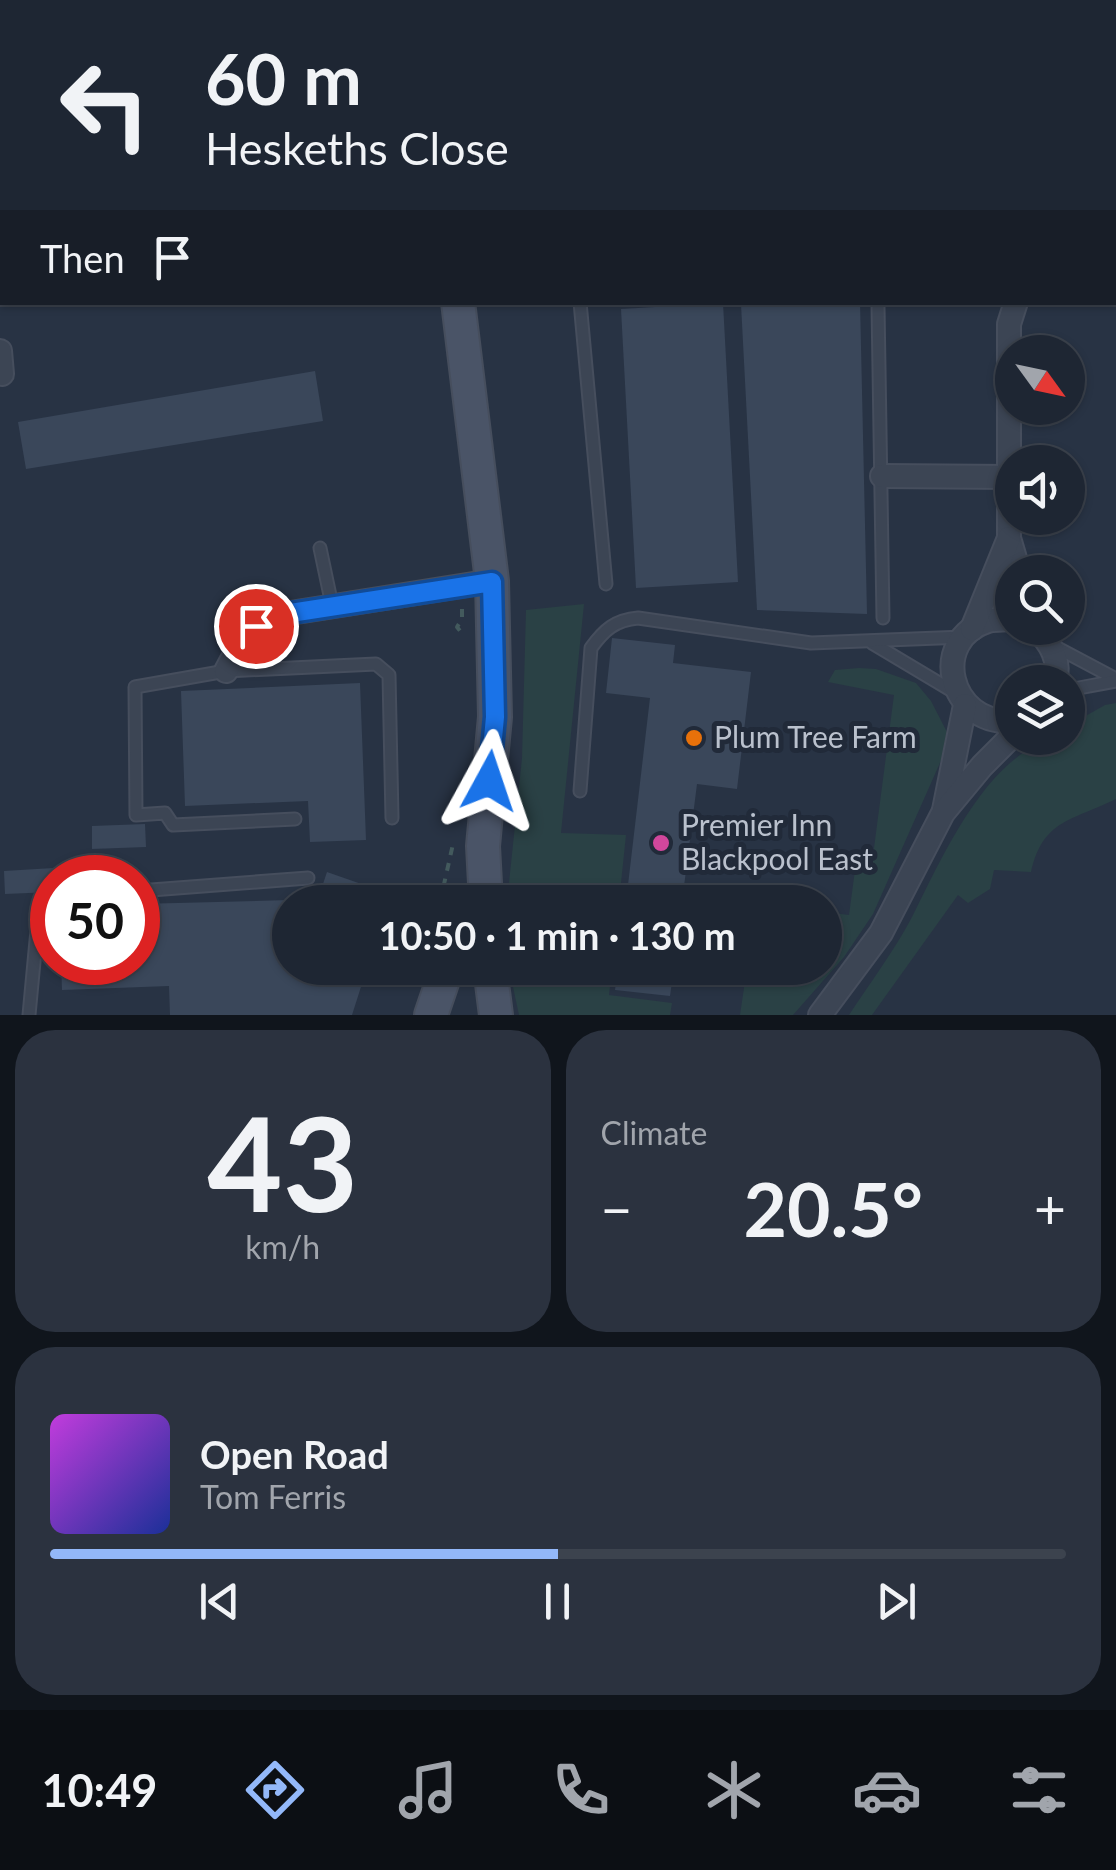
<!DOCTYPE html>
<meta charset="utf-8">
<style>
body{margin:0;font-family:Lato,sans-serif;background:#2b323f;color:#f1f3f6;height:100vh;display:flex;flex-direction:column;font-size:38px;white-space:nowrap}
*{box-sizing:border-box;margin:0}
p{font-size:32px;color:#a1a5ac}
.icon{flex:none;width:55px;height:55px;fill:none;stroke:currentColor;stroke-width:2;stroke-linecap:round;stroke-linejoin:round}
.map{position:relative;height:1015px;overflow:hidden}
.side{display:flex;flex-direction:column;gap:15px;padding:15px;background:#10151c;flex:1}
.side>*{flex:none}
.guide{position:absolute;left:0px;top:0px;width:1118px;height:305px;box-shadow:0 2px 8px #0004,0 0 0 2px #3c434e;background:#1e2633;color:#f1f3f6;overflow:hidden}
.needle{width:65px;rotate:123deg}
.controls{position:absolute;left:995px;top:335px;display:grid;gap:20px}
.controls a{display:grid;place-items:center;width:90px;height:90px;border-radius:50%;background:#1e2633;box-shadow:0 2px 8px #0004,0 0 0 2px #3c434e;font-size:50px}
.speed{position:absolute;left:30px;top:855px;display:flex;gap:20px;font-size:50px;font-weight:700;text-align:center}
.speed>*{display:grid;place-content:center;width:130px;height:130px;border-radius:50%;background:#1e2633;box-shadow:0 2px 8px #0004,0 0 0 2px #3c434e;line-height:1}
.speed .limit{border:15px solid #d22;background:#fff;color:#111}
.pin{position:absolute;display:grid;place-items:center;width:85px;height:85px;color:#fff;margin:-42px;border:5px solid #fff;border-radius:50%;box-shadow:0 2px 10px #0007}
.me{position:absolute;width:110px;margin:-55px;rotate:5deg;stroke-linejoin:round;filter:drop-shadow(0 0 8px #0008)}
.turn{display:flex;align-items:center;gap:35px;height:210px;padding:0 40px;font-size:45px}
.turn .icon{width:130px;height:130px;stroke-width:2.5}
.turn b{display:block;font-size:70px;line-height:85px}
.then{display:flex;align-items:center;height:95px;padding:0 40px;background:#0003;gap:20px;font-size:38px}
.big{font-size:75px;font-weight:700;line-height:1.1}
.side .widget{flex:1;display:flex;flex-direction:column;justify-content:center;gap:15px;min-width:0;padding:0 35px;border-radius:40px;background:#2b323f}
.side .dial{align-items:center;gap:0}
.dial b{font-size:130px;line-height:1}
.song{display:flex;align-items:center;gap:30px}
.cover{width:120px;height:120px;border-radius:15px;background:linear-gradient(135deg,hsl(290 70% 55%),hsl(230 70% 35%))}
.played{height:10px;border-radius:5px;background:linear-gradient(90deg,#93b8f9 50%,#3c434e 50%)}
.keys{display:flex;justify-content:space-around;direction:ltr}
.heat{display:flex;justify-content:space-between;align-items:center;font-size:55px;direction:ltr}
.side .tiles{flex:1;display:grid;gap:15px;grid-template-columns:1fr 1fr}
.widget:last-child{grid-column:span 2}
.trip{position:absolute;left:272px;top:885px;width:570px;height:100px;border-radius:50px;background:#1e2633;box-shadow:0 2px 8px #0004,0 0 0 2px #3c434e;font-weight:700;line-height:100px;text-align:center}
.tab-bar{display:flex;height:160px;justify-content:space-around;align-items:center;background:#0c0f14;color:#a1a5ac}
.tab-bar .icon{width:70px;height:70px}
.tab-bar .current{color:#93b8f9}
.tab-bar b{font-size:45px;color:#f1f3f6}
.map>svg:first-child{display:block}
.green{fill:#2a4145}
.building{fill:#3a475a}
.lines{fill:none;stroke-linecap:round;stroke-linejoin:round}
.service-casing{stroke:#464e5d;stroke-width:15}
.minor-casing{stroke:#464e5d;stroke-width:26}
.secondary-casing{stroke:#464e5d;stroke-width:36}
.path{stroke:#435a5d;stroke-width:4;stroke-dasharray:8 8;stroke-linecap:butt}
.service{stroke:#3c4554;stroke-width:11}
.minor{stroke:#3c4554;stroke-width:22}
.secondary{stroke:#4a5467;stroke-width:32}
.route-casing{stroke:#114b97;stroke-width:25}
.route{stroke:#1a73e8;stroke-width:18}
.food-dot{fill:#e8710a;stroke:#212a39;stroke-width:4}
.hotel-dot{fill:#d1479c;stroke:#212a39;stroke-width:4}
.labels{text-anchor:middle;stroke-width:10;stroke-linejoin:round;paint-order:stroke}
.poi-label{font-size:30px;fill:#bac1cd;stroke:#212a39;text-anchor:start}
</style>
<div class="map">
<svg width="1116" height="1015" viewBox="0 0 1116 1015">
<rect width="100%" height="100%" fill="#283344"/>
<g class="green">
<polygon points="584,604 561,833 626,835 619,902 507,902 522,758 526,610"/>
<polygon points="859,668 876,669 916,683 931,701 948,734 943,756 873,914 844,957 793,1015 740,1015 745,981 801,986 804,968 825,968 825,912 849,915 855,870 871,871 894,695 828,682 835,670"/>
<path d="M1116 703V799C1072 821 1043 819 1031 872L994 870 990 889 968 903 958 895 872 1015H849C870 983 894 951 912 917 941 860 993 738 1068 738V726L1105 705Z"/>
<polygon points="509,968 612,968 609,995 672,1003 670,1015 519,1015"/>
</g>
<g class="building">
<polygon points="860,302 867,614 757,610 741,304"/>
<polygon points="723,303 738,582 636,588 621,309"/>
<polygon points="315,371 323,421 26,469 18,422"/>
<polygon points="612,638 675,645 673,663 751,672 737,789 697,784 682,902 626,902 650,698 606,693"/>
<polygon points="360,683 366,840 310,842 308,801 185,806 181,691"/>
<polygon points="145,824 146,847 92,849 92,826"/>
<polygon points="70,867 71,878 52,878 52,892 5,894 4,871"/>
<polygon points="327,872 390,894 387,902 317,902"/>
<polygon points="290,900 290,968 367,968 352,1015 170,1015 169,986 62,990 61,962 138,962 138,904"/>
<polygon points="618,968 674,968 670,996 615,990"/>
</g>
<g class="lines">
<g class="service-casing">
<g id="service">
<polyline points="549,0 549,2"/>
<polyline points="580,302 606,584"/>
<polyline points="878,306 883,618"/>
<polyline points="320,548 332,605"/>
<polyline points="872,643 954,692"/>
<polyline points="1054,646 1116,679"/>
<polyline points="1068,690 1116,681"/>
<path d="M580 791 591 648C604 630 615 620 638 618L811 643 964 637"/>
<polyline points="295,819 173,825 165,813 136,815 135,687 226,671 376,664 389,675 392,818"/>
<polyline points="138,891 308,878"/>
<polyline points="29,1015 40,898 52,897"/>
</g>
</g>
<g class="minor-casing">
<g id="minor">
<polyline points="965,0 965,2"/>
<polyline points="1115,226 1116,226"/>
<polyline points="0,271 2,271"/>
<polyline points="1016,302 1009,324 1009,538 1019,572"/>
<polyline points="0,351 2,374"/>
<polyline points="882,476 1010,477"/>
<path d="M1012 619C1005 620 995 619 988 621 929 639 948 725 1012 721"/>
<path d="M1035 628C1051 643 1061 660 1055 682"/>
<polyline points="972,629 1009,538"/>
<path d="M226 671C243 638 249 629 284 614L492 581"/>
<polyline points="944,810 965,705"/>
<polyline points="820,1015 881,933 943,813 982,766 1012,736"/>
</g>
</g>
<g class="secondary-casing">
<g id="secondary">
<polyline points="419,0 419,2"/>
<polyline points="458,302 492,581 495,717 483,846 486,902"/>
<polyline points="490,968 496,1015"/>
<polyline points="431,1015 447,968"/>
</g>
</g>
<g class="path">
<polyline points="462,609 462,619 457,627 464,636"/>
<polyline points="440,902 453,844"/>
</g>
<use href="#service" class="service"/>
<use href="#minor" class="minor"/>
<use href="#secondary" class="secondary"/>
</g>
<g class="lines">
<g class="route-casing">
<polyline id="route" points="256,626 284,614 492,582 495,717 489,781"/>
</g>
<use href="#route" class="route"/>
</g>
<circle class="food-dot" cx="694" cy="738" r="10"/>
<circle class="hotel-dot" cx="661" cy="843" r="10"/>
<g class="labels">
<g class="poi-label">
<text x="714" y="748">Plum Tree Farm</text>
<text x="681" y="836">Premier Inn<tspan x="681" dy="34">Blackpool East</tspan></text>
</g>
</g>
</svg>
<div class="controls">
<a><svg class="needle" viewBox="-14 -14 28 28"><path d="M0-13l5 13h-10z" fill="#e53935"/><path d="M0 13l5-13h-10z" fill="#a1a5ac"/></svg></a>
<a><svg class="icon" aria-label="sound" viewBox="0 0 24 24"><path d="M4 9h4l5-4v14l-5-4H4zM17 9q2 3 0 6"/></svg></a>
<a><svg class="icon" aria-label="search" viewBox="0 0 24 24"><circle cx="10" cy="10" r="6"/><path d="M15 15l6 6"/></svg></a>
<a><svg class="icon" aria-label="layers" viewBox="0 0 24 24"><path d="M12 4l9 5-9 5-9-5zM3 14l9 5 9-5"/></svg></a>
</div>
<div class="speed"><div class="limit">50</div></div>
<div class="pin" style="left:256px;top:626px;background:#d93025"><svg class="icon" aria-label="arrive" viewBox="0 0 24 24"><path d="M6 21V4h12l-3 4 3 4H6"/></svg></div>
<svg class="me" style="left:489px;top:781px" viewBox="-20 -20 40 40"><path d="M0-17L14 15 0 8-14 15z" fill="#1a73e8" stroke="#fff" stroke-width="4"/></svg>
<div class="trip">10:50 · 1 min · 130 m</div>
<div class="guide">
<div class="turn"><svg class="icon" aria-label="left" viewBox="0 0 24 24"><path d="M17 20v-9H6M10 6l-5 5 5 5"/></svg><div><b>60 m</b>Heskeths Close</div></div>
<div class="then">Then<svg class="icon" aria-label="arrive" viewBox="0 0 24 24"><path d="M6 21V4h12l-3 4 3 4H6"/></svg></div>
</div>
</div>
<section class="side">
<div class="tiles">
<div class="widget dial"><b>43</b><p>km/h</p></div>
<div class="widget"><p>Climate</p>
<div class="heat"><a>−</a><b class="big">20.5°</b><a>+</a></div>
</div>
<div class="widget">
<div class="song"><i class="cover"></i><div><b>Open Road</b><p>Tom Ferris</p></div></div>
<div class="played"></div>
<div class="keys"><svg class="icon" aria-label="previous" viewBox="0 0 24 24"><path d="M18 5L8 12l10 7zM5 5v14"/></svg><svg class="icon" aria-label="pause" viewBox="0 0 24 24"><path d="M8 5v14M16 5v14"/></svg><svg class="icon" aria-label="next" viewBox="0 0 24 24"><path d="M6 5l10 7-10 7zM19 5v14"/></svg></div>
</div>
</div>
</section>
<nav class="tab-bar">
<b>10:49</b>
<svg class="icon current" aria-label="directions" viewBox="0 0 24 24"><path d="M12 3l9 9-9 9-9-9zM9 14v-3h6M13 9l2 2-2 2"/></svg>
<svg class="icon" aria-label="music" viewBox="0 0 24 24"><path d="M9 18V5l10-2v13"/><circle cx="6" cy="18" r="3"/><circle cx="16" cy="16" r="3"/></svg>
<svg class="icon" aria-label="phone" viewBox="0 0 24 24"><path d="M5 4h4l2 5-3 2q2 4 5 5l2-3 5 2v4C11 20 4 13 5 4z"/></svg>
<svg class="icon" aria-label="climate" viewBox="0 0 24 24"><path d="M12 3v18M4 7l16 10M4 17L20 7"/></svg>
<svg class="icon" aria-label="car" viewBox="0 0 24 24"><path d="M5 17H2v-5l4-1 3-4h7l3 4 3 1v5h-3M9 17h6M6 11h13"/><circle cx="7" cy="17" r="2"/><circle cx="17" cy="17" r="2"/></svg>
<svg class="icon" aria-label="filters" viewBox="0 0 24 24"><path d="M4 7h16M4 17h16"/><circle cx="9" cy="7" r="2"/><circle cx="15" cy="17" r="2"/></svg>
</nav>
